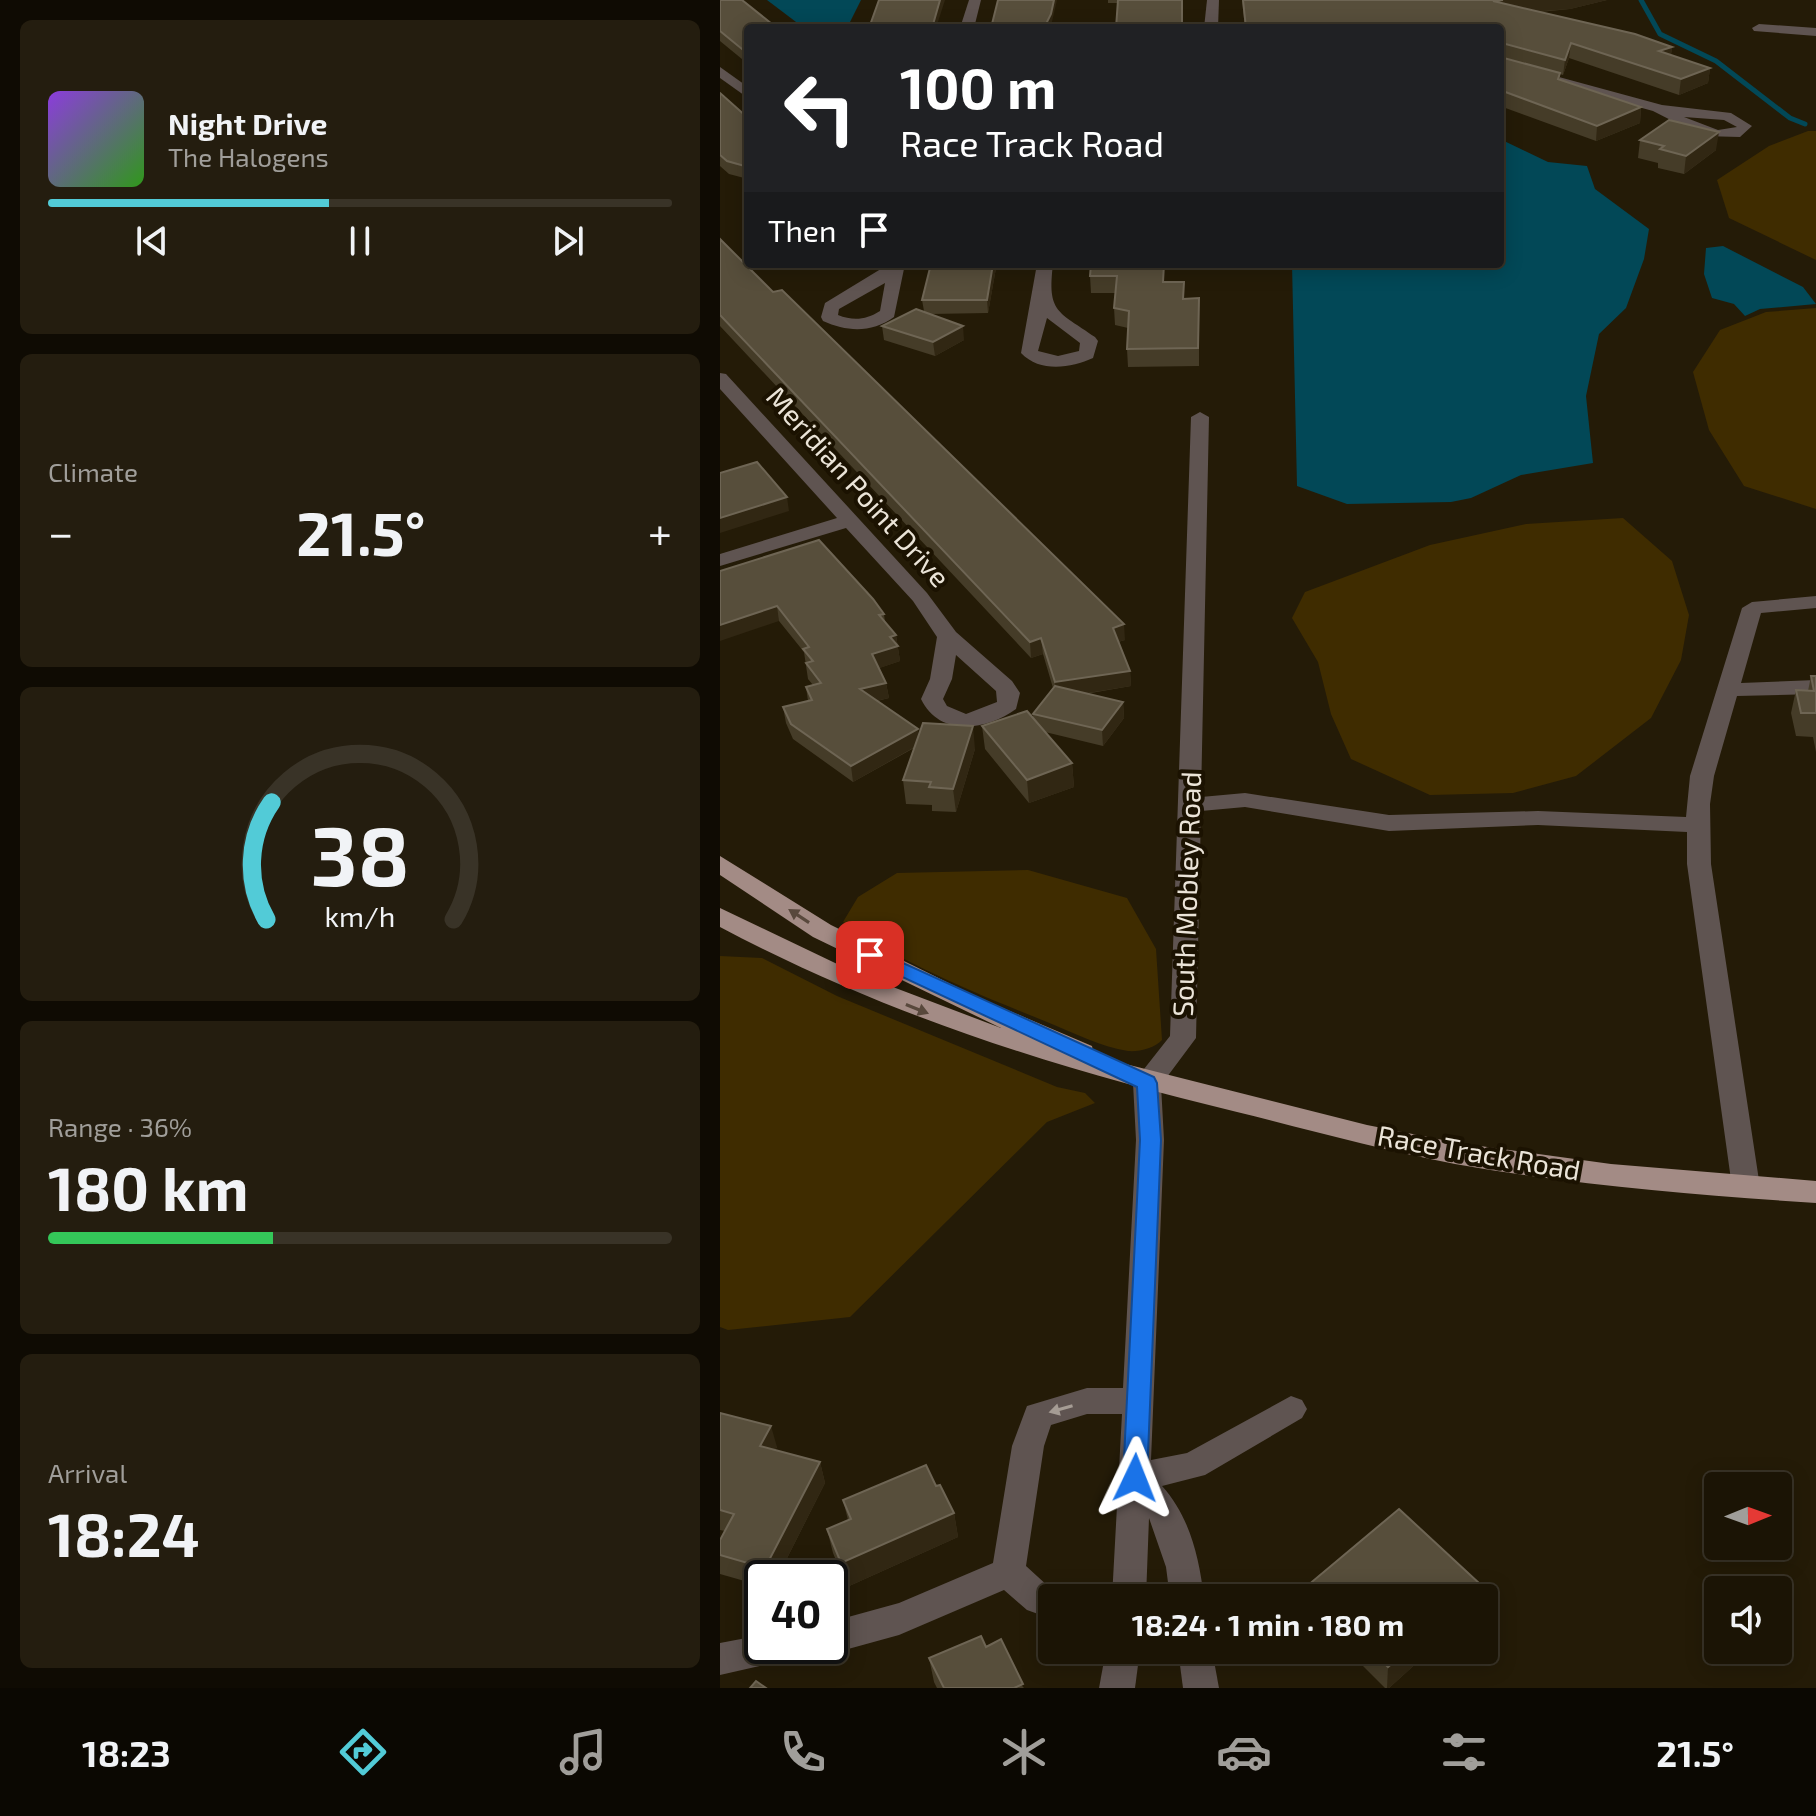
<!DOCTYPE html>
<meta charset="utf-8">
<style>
body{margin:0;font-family:"Exo 2",sans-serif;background:#241d0f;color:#f1f3f6;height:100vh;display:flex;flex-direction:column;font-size:30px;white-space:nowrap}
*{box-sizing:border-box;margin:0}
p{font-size:26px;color:#a09e9a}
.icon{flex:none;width:44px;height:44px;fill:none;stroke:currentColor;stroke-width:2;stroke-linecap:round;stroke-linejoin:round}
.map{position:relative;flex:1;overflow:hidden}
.panel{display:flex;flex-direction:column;gap:20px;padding:20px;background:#0f0b03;width:720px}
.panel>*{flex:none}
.banner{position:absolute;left:24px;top:24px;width:760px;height:244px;border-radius:8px;box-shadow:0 4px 20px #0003,0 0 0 2px #393327;background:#202124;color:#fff;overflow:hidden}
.needle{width:52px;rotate:89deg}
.fabs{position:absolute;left:984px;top:1472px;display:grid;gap:16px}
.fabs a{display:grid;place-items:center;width:88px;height:88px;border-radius:8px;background:#1b1405;box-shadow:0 4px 20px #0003,0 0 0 2px #393327;font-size:40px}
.speed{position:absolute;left:24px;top:1560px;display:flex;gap:16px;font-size:40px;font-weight:700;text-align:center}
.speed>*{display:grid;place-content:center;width:104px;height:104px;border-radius:50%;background:#1b1405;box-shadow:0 4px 20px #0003,0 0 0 2px #393327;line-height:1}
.speed .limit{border:4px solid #111;border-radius:12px;background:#fff;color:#111}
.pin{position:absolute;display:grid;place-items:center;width:68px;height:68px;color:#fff;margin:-34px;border-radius:16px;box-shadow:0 4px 12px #0006}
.me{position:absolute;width:88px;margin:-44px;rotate:2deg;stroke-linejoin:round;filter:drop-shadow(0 0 6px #0008)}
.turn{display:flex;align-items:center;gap:28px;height:168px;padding:0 24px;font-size:36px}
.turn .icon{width:104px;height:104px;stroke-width:2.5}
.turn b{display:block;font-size:56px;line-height:68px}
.then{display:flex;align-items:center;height:76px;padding:0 24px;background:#0003;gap:16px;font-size:30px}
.big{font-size:60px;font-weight:700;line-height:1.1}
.panel .tile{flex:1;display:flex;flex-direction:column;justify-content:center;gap:12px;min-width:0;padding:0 28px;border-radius:12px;background:#241d0f}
.panel .dial{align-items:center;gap:0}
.dial svg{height:208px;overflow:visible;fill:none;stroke:#393327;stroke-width:7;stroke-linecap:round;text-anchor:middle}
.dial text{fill:#f1f3f6;stroke:none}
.song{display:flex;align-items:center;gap:24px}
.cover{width:96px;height:96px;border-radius:12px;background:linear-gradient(135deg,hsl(270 70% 55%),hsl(110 70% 35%))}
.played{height:8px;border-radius:4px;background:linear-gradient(90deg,#52cbd7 45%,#393327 45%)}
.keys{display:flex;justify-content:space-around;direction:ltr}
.heat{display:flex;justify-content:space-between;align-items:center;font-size:44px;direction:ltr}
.charge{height:12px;border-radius:6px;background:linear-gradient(90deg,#34c759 36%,#393327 0)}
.trip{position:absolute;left:318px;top:1584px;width:460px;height:80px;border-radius:8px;background:#1b1405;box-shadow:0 4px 20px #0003,0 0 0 2px #393327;font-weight:700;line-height:80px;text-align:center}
.tab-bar{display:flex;height:128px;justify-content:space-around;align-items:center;background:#0b0802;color:#a09e9a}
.tab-bar .icon{width:56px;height:56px}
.tab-bar .selected{color:#52cbd7}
.tab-bar b{font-size:36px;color:#f1f3f6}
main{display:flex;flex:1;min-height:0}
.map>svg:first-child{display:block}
.green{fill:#3f2c00}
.water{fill:#024857}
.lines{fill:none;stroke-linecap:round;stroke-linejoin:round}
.stream{stroke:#024857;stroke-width:5}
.minor{fill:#5f5451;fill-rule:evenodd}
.major{fill:#a38b85;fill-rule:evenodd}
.wall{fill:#453c28}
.shaded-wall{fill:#312713}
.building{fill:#574e3b;stroke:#6e6554;stroke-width:2}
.oneway{fill:#58483c}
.oneway2{fill:#a59c94}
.route{fill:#1a73e8;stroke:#114b97;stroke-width:2}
.labels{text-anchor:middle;stroke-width:8;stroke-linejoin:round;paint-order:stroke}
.street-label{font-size:28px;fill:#ebe4d8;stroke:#1b1201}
</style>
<main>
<section class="panel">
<div class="tile">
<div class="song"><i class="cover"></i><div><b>Night Drive</b><p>The Halogens</p></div></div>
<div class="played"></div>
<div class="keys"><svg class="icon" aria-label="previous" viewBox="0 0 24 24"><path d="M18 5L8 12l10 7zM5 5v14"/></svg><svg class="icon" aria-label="pause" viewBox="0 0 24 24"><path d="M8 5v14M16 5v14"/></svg><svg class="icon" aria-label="next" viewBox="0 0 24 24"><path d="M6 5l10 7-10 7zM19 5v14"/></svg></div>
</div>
<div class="tile"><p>Climate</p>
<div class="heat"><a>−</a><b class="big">21.5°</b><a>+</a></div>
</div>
<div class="tile dial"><svg viewBox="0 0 100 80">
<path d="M14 69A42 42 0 1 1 86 69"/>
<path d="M14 69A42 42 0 0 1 16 24" stroke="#52cbd7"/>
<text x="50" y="56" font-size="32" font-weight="700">38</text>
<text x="50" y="72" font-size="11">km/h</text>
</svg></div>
<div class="tile"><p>Range · 36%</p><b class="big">180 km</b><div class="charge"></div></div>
<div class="tile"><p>Arrival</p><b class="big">18:24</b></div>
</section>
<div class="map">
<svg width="1096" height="1688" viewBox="0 0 1096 1688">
<rect width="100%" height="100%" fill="#241b07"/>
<g class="green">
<polygon points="1088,131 1096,131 1096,260 1009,218 997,180 1049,146"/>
<polygon points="1096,308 1096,509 1024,486 989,430 973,372 1000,330 1046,312"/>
<polygon points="903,518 952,561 969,615 961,660 931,718 856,776 793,793 710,795 631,759 611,714 598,662 572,618 585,592 710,545 806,524"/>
<path d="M308 870 407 898 436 949 442 1040C435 1048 419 1052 408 1051 381 1047 352 1032 327 1022 258 994 184 965 123 922L138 897 177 873Z"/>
<polygon points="0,956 42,958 117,996 337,1087 365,1093 375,1103 327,1122 130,1317 8,1330 0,1327"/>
</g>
<g class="water">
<polygon points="47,0 141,0 127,28 84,28"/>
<polygon points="780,139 828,162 867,166 875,189 929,229 924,259 906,308 879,334 866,396 873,463 801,475 751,498 731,502 627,504 577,486 572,264 780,264"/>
<polygon points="1003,246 1083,287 1096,304 1040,309 1025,316 1014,304 992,298 984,274 986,248"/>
</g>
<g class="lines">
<polyline class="stream" points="921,0 940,34 996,61 1070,118 1085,124"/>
<g class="minor">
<polygon points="249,0 261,0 254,28 240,28"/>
<polygon points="487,0 499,0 498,28 484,28"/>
<polygon points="1039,24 1096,28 1096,36 1034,31 1032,28"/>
<path d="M780 61 942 105 1011 113 1032 126 1020 137 982 136 933 111 780 69ZM964 117 1004 120 1017 127 998 130Z"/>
<polygon points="0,67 28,87 28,98 0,78"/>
<path d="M169 264H185L174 317C152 333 127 332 103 321L101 317 105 303ZM165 283 160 311C146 320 133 321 118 315L119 309Z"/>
<path d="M317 264H333C327 313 338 311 375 337L378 341 373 358C351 368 320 373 301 353ZM327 318 360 343 359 351 338 356 318 351Z"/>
<path d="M0 373 6 374 207 593 236 632 292 681 300 693 296 709C266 731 219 737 201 699L210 679 217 637 193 601 126 528 0 566V554L117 518 0 389ZM236 655 276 691 277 702 246 714 227 706 223 699 232 679Z"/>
<path d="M480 412 489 417 481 797 525 793 669 815 818 811 966 817 970 776 1022 608 1032 602 1096 596V608L1041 613 1021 683 1096 680V694L1017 696 994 776 990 804 991 864 1040 1187 1036 1195 1026 1198 1016 1195 1012 1187 967 864V832L818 825 669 831 525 807 481 811 476 1038 441 1085 444 1140 431 1460 467 1453 571 1396 582 1400 587 1409 582 1418 485 1475 442 1486C470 1517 479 1557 484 1598H450L446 1567 429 1518 426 1598H392L402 1414H367L331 1425 324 1446 306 1566 329 1587 344 1592 347 1598H332V1619L307 1610 284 1590 179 1635 110 1654 96 1646H110V1622L179 1603 273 1563 292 1446 307 1406 367 1388H403L416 1140 413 1083 450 1036 471 417Z"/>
<polygon points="42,1635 42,1646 84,1646 79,1657 0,1675 0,1643"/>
<polygon points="386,1650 420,1650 415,1688 379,1688"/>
<polygon points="458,1650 492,1650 499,1688 463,1688"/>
</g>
<path class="major" d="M0 856 111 925 257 997 372 1046 374 1056 647 1125 738 1143 891 1164 1096 1181V1203C975 1195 854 1185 735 1164 661 1150 590 1130 517 1112 337 1069 164 1014 0 927V908L136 973 281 1028 93 937 0 875Z"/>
</g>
<g class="wall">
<polygon points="0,0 28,28 28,64 0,41"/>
<polygon points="388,0 463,0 462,28 398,3 388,3"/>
<polygon points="522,0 887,0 850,9 819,12 952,47 951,55 990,68 988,83 959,95 849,58 843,75 840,74 840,79 921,107 920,123 876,141 780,106 780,28 525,28"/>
<polygon points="0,93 28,118 28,179 9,174 0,166"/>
<polygon points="920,140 996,150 964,174 938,168 938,163 918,158"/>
<polygon points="0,239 405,640 398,642 410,671 411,686 365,694 403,702 404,718 383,746 325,732 352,763 354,787 309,803 265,749 262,726 313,718 313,714 333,688 323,654 311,658 0,326"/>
<polygon points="96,264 125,264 113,270"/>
<polygon points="211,264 281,264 280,268 276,268 268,313 210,314 244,340 215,356 164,340 162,326 204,311 202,300"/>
<polygon points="371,264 444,282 464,282 464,299 479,298 479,366 408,367 407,349 408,328 395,325 394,308 395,293 371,293 370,276"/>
<polygon points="0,571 164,614 165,622 176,635 180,661 159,668 166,683 169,698 157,701 199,735 255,749 236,812 212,811 212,805 186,804 183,780 194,748 133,782 73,739 66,723 63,707 88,701 86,687 93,685 88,679 84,652 59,621"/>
<polygon points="1091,676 1096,676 1096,752 1093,737 1076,736 1071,713 1076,690 1088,691"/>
<polygon points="0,1413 57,1447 55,1450 100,1462 105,1483 57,1578 42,1578 42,1586 0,1574 0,1540 5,1531 0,1530"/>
<polygon points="216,1486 234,1513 238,1537 127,1587 113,1553 107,1529 128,1520 123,1500"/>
<polygon points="587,1586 759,1598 587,1598"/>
<polygon points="266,1647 304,1688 217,1688 214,1682 209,1658"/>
<polygon points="627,1650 711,1650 669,1688 665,1688"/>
</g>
<g class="shaded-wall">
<polygon points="220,0 225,0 216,28 212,28"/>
<polygon points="334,0 337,0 331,26 330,28 324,28"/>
<polygon points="783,0 887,0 850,9 772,15 773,1"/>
<polygon points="851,43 849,58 843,75 845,60"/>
<polygon points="952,47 950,62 939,51"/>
<polygon points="990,68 988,83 959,95 961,79"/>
<polygon points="921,107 920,123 876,141 877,126"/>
<polygon points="999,132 996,150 964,174 966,156"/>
<polygon points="112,264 125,264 113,270"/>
<polygon points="273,264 276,264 276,268 268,313 267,300"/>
<polygon points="243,326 244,340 215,356 213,342"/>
<polygon points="67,497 69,511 0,533 0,518"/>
<polygon points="57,606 59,621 0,641 0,625"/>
<polygon points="404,624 405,640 394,643 393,628"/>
<polygon points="176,635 180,661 154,670 152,654 170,637"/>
<polygon points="321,638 323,654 311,658 310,642"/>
<polygon points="410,671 411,686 337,698 335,682"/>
<polygon points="166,683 169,698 142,704 140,689"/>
<polygon points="403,702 404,718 383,746 382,730"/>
<polygon points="253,726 255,749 236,812 233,789"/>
<polygon points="198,729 200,744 133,782 131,766"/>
<polygon points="352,763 354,787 309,803 307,780"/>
<polygon points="51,1426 57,1447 46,1467 40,1446"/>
<polygon points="100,1462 105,1483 57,1578 48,1578 45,1568"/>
<polygon points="234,1513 238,1537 127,1587 121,1563"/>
<polygon points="760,1584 759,1598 745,1598"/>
<polygon points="687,1650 711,1650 669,1688 667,1688 668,1667"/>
</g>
<g class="building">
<polygon points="0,0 22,0 57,28 28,28 28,54 0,31"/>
<polygon points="159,0 220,0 212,28 149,28"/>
<polygon points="278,0 334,0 331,14 324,28 271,28"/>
<polygon points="398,0 462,0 462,28 396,28"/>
<polygon points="523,0 783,0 773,1 915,34 952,47 939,51 990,68 961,79 851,43 845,60 782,43 780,44 780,28 526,28"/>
<polygon points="780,56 780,57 840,73 838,79 921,107 877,126 780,90"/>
<polygon points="0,93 28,118 28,167 7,161 0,155"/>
<polygon points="949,120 999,132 966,156 940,149 944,146 920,140"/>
<polygon points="0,239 53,292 62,290 404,624 393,628 410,671 335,682 321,638 310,642 0,315"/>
<polygon points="211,264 273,264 267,300 202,300"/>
<polygon points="371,264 444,264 443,282 464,282 463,299 479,298 478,348 407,349 409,311 394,308 397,276 370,276"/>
<polygon points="196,309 243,326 213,342 162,326"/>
<polygon points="37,462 67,497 0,518 0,473"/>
<polygon points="99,540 153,599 164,614 159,615 176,635 170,637 178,646 152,654 166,683 140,689 198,729 131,766 71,724 63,707 92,700 86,687 101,683 86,663 93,661 83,649 89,647 57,606 0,625 0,571"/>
<polygon points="1091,676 1096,676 1096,713 1081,713 1076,690 1094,691"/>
<polygon points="335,686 403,702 382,730 313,714"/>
<polygon points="307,711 352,763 307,780 262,726"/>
<polygon points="203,723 253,726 233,789 209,787 211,782 183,780"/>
<polygon points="0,1413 51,1426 40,1446 100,1462 45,1568 0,1555 0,1540 14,1514 0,1510"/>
<polygon points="206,1465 216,1486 220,1485 234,1513 121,1563 107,1529 131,1519 123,1500"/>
<polygon points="679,1509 760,1584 745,1598 599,1598 587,1586"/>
<polygon points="261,1636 266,1647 281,1639 303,1684 294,1688 224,1688 209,1658"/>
<polygon points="652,1650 687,1650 668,1667"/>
<polygon points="36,1681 46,1688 30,1688"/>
</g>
<defs><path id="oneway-solid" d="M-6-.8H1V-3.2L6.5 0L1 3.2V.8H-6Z" transform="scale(2)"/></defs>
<g class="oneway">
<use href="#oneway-solid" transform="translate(79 916) rotate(-147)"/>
<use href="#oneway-solid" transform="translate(197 1009) rotate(22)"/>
</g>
<use class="oneway2" href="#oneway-solid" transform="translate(341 1409) rotate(164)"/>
<polygon class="route" points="150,948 434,1077 437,1083 441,1140 427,1478 424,1485 415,1488 406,1485 403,1478 420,1140 417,1087 144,959 141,955 144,950"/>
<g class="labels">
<g class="street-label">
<text transform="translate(138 487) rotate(48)" y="10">Meridian Point Drive</text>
<text transform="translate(467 894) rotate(-88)" y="10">South Mobley Road</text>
<text transform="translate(759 1153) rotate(10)" y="10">Race Track Road</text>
</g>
</g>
</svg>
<div class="fabs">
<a><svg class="needle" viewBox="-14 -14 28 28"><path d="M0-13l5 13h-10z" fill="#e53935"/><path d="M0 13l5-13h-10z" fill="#a09e9a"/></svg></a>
<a><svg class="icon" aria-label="sound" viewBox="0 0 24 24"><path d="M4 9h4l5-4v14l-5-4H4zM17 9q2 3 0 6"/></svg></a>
</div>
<div class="speed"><div class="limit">40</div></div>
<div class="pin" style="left:150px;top:955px;background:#d93025"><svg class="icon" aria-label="arrive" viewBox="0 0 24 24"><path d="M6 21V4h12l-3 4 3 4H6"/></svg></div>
<svg class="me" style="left:415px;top:1478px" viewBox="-20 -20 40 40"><path d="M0-17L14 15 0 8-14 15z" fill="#1a73e8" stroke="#fff" stroke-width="4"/></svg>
<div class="trip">18:24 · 1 min · 180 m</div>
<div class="banner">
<div class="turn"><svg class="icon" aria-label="left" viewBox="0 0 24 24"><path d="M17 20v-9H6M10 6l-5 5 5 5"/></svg><div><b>100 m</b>Race Track Road</div></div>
<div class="then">Then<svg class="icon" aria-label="arrive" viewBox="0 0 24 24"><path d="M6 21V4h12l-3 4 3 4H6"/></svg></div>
</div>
</div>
</main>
<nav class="tab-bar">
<b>18:23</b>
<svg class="icon selected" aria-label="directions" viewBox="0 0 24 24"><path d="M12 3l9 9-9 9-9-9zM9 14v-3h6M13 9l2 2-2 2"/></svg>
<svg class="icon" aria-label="music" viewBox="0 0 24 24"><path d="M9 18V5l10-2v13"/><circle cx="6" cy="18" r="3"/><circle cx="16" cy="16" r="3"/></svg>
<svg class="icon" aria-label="phone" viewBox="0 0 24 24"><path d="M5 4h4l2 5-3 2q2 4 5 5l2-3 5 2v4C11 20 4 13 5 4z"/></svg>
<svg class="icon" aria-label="climate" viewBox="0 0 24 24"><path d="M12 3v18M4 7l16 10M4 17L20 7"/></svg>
<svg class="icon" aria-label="car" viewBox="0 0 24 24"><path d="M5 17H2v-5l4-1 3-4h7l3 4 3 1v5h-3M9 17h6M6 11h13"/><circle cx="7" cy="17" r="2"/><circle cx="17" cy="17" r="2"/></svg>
<svg class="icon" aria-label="filters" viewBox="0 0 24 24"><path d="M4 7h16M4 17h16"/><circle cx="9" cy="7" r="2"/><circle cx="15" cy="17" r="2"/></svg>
<b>21.5°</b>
</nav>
